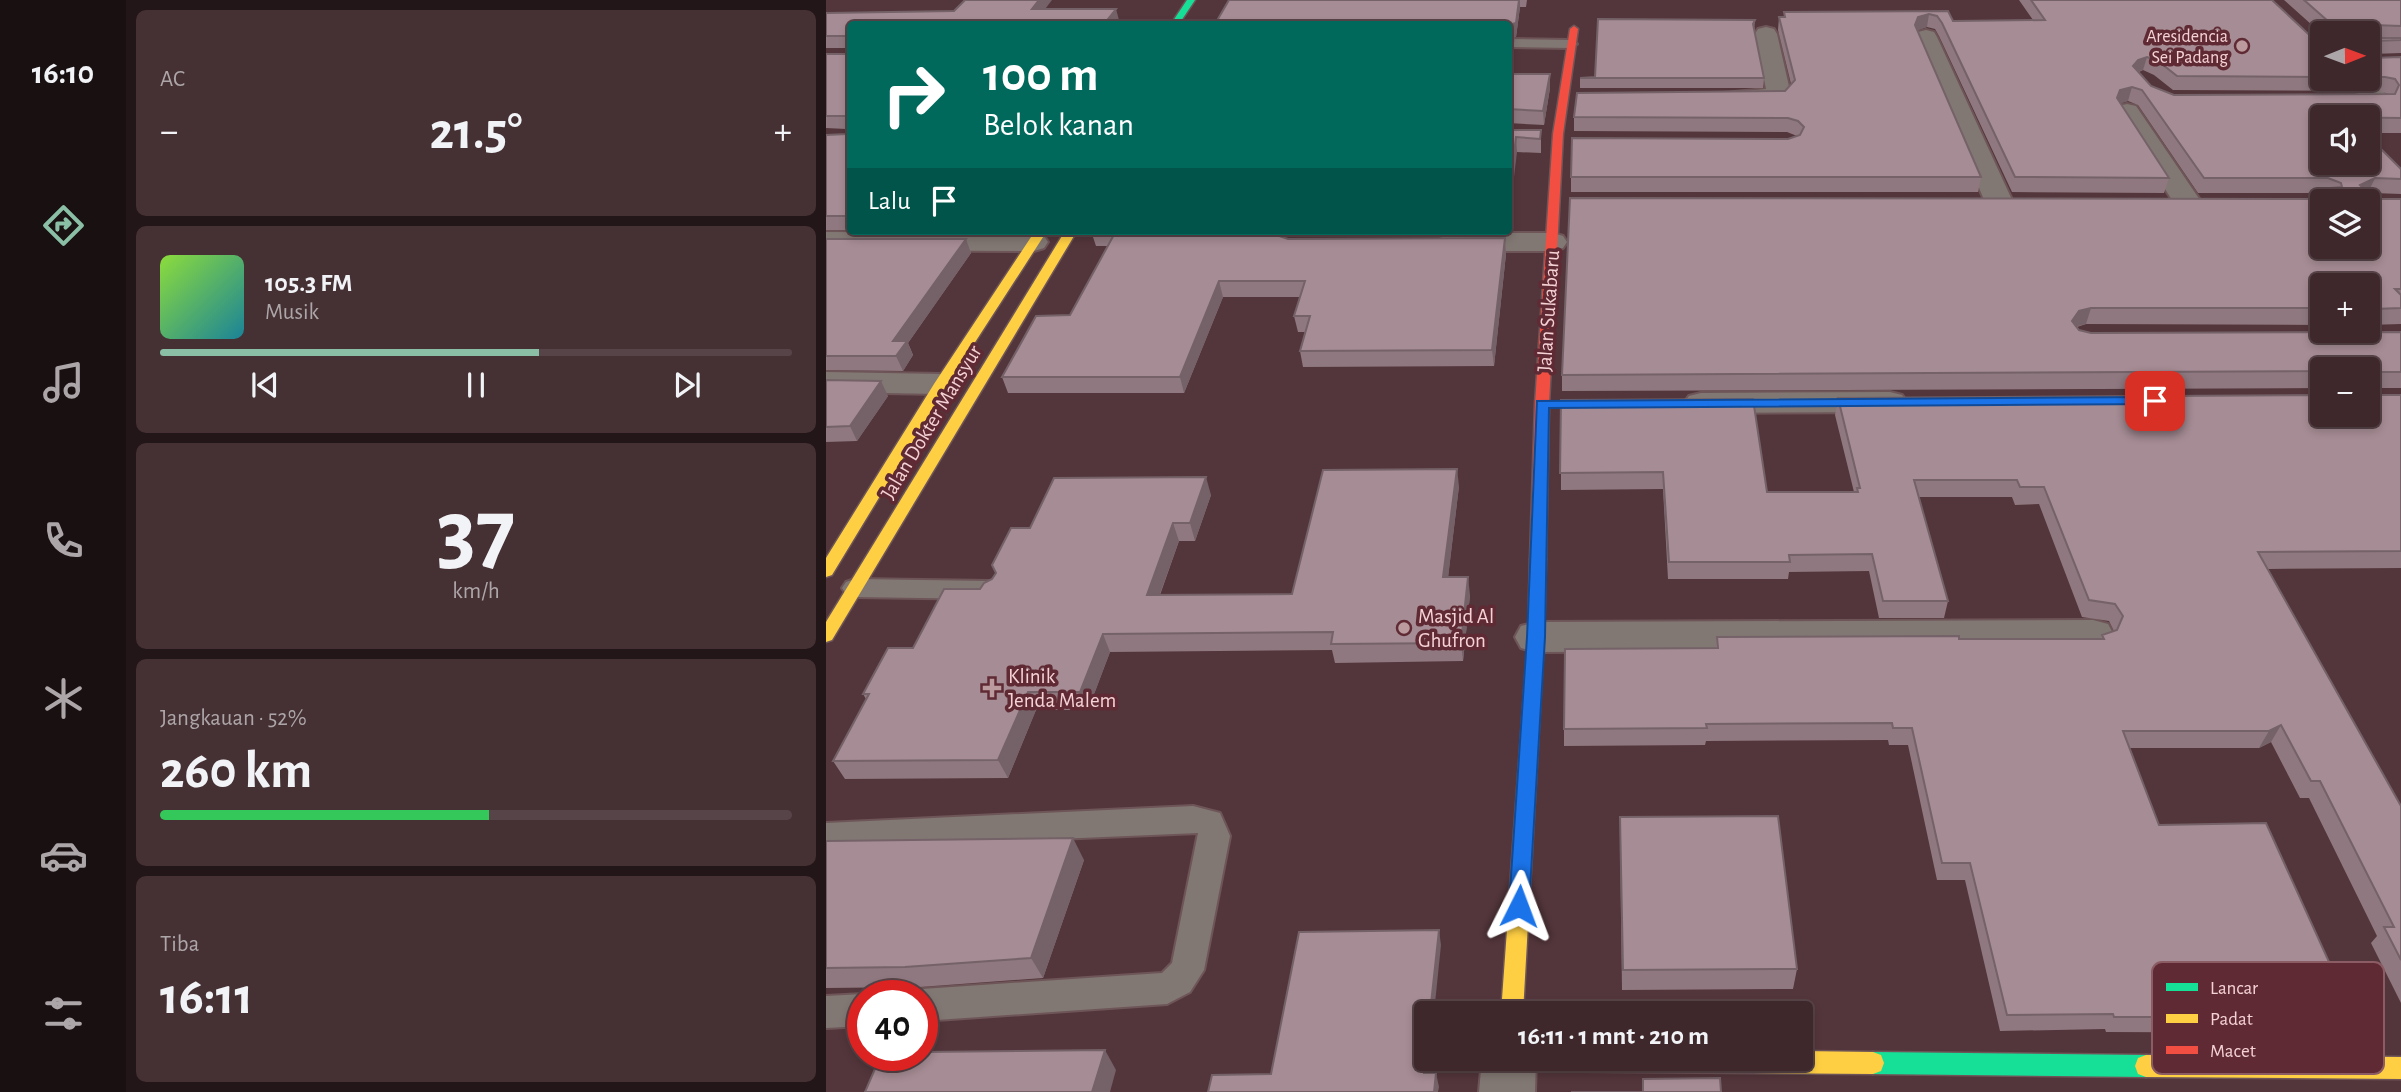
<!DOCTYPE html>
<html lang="id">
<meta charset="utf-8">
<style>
body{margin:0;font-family:"Alegreya Sans",sans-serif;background:#453034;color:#f1f3f6;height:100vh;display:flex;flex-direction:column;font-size:26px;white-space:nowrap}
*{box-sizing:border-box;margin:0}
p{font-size:23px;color:#ada6a9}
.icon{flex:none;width:38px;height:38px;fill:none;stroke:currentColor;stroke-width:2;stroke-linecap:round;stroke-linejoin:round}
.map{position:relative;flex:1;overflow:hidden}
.panel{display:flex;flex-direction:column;gap:10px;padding:10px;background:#221618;width:700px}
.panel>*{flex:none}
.guide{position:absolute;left:21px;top:21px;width:665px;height:214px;border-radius:7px;box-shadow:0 4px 10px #0003,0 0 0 2px #574448;background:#00695c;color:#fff;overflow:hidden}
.needle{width:46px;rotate:89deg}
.tools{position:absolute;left:1484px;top:21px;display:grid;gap:14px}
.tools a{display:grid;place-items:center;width:70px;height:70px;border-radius:7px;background:#3e282c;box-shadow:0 4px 10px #0003,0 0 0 2px #574448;font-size:35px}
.speed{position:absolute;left:21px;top:980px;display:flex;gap:14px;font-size:35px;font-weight:700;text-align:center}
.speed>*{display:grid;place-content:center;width:91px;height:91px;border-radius:50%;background:#3e282c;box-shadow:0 4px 10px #0003,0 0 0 2px #574448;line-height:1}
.speed .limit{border:10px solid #d22;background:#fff;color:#111}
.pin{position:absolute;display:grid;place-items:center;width:60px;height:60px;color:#fff;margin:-30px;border-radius:14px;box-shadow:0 4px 10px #0006}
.me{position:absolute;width:77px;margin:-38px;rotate:3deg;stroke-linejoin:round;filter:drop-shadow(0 0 5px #0008)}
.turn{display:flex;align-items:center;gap:24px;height:147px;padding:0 21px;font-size:32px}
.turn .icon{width:91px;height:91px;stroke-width:2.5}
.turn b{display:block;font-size:49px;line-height:60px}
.then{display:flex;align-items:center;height:66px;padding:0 21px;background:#0003;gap:14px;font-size:26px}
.big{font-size:52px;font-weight:700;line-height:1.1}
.panel .tile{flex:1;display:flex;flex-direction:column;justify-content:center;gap:10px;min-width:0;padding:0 24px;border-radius:10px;background:#453034}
.panel .dial{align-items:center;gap:0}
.dial b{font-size:91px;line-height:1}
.song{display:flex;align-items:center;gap:21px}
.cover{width:84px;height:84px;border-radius:10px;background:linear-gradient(135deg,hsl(90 70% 55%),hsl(190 70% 35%))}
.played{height:7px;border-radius:4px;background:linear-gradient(90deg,#8abfa5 60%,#574448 60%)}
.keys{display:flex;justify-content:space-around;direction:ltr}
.heat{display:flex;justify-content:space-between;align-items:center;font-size:38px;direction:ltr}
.charge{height:10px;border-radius:5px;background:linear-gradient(90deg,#34c759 52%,#574448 0)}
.trip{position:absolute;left:588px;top:1001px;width:399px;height:70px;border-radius:7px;background:#3e282c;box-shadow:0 4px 10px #0003,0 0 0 2px #574448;font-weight:700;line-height:70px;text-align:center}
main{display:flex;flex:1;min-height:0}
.tab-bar{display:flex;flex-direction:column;width:126px;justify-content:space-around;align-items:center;background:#191012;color:#ada6a9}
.tab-bar .icon{width:49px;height:49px}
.tab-bar .selected{color:#8abfa5}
.tab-bar b{font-size:32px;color:#f1f3f6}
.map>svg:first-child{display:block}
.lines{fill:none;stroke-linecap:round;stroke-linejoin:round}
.lane-casing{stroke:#6e5558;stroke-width:4}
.street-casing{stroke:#6e5558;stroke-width:4}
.fast-casing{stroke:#6e5558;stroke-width:3}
.slow-casing{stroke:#6e5558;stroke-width:3}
.jam-casing{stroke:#6e5558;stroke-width:3}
.lane{fill:#827873;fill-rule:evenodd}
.street{fill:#827873;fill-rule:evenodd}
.fast{fill:#16e098;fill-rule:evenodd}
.slow{fill:#ffcf43;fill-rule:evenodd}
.jam{fill:#f24e42;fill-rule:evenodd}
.wall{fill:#8f787f;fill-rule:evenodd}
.shaded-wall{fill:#746268}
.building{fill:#a68c94;stroke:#746268;stroke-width:2;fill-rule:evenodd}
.route{fill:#1a73e8;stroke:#114b97;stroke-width:2}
.poi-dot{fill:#bc9b9f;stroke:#5f2a33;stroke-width:2.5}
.labels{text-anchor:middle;stroke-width:7;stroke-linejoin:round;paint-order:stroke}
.far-poi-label{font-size:18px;fill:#f5d2d5;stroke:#5f2a33;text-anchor:end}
.street-label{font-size:21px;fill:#f5d2d5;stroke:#5f2a33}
.poi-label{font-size:21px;fill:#f5d2d5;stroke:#5f2a33;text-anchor:start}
.key{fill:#5f2a33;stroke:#8c5c64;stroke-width:2}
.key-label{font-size:19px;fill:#f5d2d5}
</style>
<main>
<nav class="tab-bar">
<b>16:10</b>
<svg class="icon selected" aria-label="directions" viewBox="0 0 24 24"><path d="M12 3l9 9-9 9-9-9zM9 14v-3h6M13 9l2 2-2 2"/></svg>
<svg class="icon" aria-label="music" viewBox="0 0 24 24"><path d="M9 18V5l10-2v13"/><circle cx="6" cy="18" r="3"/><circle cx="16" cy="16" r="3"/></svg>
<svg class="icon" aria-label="phone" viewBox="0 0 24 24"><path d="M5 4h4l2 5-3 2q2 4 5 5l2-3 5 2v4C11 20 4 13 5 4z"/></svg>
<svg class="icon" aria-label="climate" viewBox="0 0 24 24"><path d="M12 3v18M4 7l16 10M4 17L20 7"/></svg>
<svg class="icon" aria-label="car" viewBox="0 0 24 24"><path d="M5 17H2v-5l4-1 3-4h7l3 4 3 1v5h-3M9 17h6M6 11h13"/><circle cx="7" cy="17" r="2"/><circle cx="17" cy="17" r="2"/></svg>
<svg class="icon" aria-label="filters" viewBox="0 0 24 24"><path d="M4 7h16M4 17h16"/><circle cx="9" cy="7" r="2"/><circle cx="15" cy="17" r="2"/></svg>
</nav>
<section class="panel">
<div class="tile"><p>AC</p>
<div class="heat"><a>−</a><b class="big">21.5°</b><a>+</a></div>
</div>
<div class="tile">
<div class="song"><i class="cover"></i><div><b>105.3 FM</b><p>Musik</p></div></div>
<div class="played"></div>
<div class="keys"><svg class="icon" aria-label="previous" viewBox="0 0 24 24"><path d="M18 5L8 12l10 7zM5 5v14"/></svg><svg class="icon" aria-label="pause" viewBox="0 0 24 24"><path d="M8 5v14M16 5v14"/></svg><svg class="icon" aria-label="next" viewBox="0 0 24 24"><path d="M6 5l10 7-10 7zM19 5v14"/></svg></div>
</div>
<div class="tile dial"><b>37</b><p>km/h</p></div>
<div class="tile"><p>Jangkauan · 52%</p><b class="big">260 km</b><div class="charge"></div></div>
<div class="tile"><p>Tiba</p><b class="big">16:11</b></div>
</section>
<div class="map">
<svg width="1575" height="1092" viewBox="0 0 1575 1092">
<rect width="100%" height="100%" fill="#53363b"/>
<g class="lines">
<g class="lane-casing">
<g id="lane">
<polygon points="682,39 744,40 751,44 744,48 682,47"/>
<polygon points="29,579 163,581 172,584 176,590 172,596 163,599 29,597 20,594 16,588 20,582"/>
<polygon points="367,806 394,813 404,836 378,970 364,992 341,1004 96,1021 96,996 83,996 96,989 336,973 346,963 372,833 0,849 0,823"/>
<polygon points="37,994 42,996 37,996 37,1026 0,1028 0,996"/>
</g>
</g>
<g class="street-casing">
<g id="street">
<path d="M940 27 948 29 951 34 965 95 961 100C943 105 916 108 898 103L894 98 898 93 940 89 929 34 932 29Z"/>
<polygon points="1100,30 1108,32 1111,37 1187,202 1183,208 1173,210 1163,208 1159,202 1089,37 1092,32"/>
<polygon points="1542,78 1575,108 1575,128 1566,126 1517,79"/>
<polygon points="1301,104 1310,106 1376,203 1372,209 1362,211 1352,209 1348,203 1289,111 1292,106"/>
<polygon points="0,232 208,233 218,236 222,242 218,248 208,251 0,250"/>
<polygon points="627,233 727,233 737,236 741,242 737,248 727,251 627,251 617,248 613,242 617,236"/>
<polygon points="0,372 115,374 127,377 132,384 127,391 115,394 0,392"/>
<polygon points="1064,392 1076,395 1081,402 1076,409 1064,412 875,413 863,410 858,403 863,396 875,393"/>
<polygon points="1267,620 1282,624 1288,635 1282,646 1267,650 710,652 695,648 689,637 695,626 710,622"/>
<polygon points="656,1059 710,1059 709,1092 653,1092"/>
</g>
</g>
<g class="fast-casing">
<g id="fast">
<polygon points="361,0 369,0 353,24 345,24"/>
<polygon points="1047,1052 1320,1055 1328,1058 1331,1066 1328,1074 1320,1077 1047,1074 1039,1071 1036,1063 1039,1055"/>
</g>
</g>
<g class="slow-casing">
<g id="slow">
<polygon points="209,231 221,231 122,384 6,575 0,577 0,558 108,384"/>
<polygon points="239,231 251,231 6,640 0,642 0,622"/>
<polygon points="712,554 720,559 718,637 697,1013 675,1013 702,637 704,559"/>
<polygon points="975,1051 1047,1052 1055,1055 1058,1063 1055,1071 1047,1074 683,1071 675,1068 672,1060 975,1059"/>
<polygon points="1320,1055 1575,1057 1575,1079 1320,1077 1312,1074 1309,1066 1312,1058"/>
</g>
</g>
<g class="jam-casing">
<polygon id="jam" points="748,26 752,29 737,134 723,404 720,559 712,564 704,559 709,404 727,134 744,29"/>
</g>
<use href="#lane" class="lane"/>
<use href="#street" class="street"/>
<use href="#fast" class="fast"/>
<use href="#slow" class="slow"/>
<use href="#jam" class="jam"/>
</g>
<g class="wall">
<polygon points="403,0 701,0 700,7 694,7 690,37 688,37 688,50 685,74 724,74 724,88 718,125 682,123 682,24"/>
<path d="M1193 0H1446L1491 42 1496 43V79H1542V33L1496 34 1458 0H1575V53L1546 54V58L1575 57V133H1542V117H1496L1575 169V194L1547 193 1549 199H1575V324L1542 325V285H1496V325L1260 324 1251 327 1253 330 1265 333 1575 332V388H1548L1549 395H1575V568L1442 569 1575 806V1003L1545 943 1551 936 1483 798H1474L1445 742 1433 748H1304L1333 825 1528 1017 1515 1033 1280 1032 1279 1029 1174 1031 1139 880H1111L1082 745H1063L1062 740 880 741 879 745 738 746V729L890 648 891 637 1275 639 1276 635 1288 631 1283 621 1256 617 1213 504 1189 505 1186 497H1093L1122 601 1118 618H1053L1043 571 963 572 962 579H842L837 489 735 490V400L941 492H1028L1009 415 1012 398 1496 415 1542 369H1496V388L736 391V375L1500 199 1502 196 1496 193H1372L1312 105 1302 101 1294 103 1343 178 1338 193 1186 192 1113 36 1109 29 1101 27 1091 30 1155 177 1152 192H745V177L962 139 971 136 961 132 748 131V117L959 91 965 84 952 30 953 17H958V12L1122 11 1127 21 1207 20ZM1317 70 1328 75 1347 90 1553 91 1563 94 1348 95 1325 86 1313 72Z"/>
<polygon points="219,9 293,20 24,24 24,230 0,230 0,135 20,134 20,129 0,128 0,54 21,54 21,48 0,48 0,13"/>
<polygon points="929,20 928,29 938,78 937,88 754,88 754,78 769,77"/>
<polygon points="682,130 715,130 715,153 691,152"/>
<polygon points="265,231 562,231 465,231 454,234 453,236 462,239 679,238 680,254 668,366 477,367 474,351 479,332 472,332 468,316 474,297 397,297 358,393 182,393 176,377 244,315 282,246 270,246"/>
<polygon points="0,239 140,239 145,253 82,343 87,355 77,371 0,370"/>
<polygon points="0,380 62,396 31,441 0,442"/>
<polygon points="633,486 622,577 644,595 637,661 509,663 506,650 284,652 262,710 210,710 182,778 19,779 7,761 40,699 37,694 87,648 166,579 204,528 385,495 369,541 353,541 334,595 466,594"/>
<polygon points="794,839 971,969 967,989 796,990"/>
<polygon points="0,841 258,860 217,978 94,987 0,988"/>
</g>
<g class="shaded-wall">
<polygon points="213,0 226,0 210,21 206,9"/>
<polygon points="693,0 694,0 694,7 690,37 688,37 688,50 683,88 682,25"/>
<polygon points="290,9 293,20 290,24 278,24"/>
<polygon points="1103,14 1101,27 1090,31 1089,25 1092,17"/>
<polygon points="1321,57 1317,70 1308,73 1307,66 1312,60"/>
<polygon points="724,74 724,88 718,125 717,111"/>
<polygon points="1306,87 1302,101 1290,105 1294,90"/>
<polygon points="690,137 691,152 682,227 682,203"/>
<polygon points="1549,178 1542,193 1534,185"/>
<polygon points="447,231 465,231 454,234 449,242"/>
<polygon points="679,238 680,254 668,366 666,350"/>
<polygon points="140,239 145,253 82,343 87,355 77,371 70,356 67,341"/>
<polygon points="393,281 397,297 358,393 354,377"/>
<polygon points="1265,308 1260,324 1248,327 1246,321 1253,311"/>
<polygon points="55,381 62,396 31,441 24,426"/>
<polygon points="631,469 633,486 620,595 617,577"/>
<polygon points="380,477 385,495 369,541 364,523"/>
<polygon points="347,523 353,541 327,613 321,595"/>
<polygon points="642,577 644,595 637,661 635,643"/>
<polygon points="277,634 284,652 262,710 254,692"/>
<polygon points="202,692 210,710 182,778 172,760"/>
<polygon points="1455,725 1445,742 1433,748 1443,731"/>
<polygon points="247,838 258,860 217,978 205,958"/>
<polygon points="613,930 615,945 608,1013 604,1013"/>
<polygon points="279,1050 290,1070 284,1092 266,1092"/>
<polygon points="600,1050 600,1059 604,1059 601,1087 598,1073"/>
<polygon points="610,1073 613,1087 612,1092 608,1092"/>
</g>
<g class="building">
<polygon points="139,0 213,0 206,9 290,9 278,24 24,24 24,216 0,216 0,135 20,134 20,116 0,116 0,54 21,54 21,36 0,36 0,13 128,11"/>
<polygon points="403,0 693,0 690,23 682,25 389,24"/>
<path d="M1205 0H1446L1491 42 1496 43V77L1351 76 1332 61 1321 57 1312 60 1307 66 1325 86 1348 95 1569 94 1573 85 1569 79 1559 77H1542V33H1503V22L1478 0H1575V26L1547 25 1545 35 1548 38H1575V40L1546 41V58L1575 57V118L1496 117V163H1542V136L1575 169V179L1549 178 1534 185 1537 188H1546L1549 199H1575V289H1569L1575 295V308L1548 309 1547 312H1542V285H1496V308H1265L1253 311 1246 321 1253 330 1265 333 1575 332V372H1548L1549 395H1575V551L1432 552 1575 806V960L1558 927H1568L1494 781H1485L1455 725 1443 731H1297L1333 825 1440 823 1528 1017H1288L1287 1014 1181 1015 1144 863H1116L1086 728H1067L1066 723 880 724 881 728 738 729 739 649 892 648 891 637 1133 636V639H1278L1276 635 1291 630 1297 616 1289 604 1263 600 1218 487H1194L1191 480H1088L1122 601H1057L1046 554 963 555 964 562H843L837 472 734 473 735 400 927 399 941 492H1032L1031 488H1034L1012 398 1496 395V415H1542V369H1496V371L736 375 744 198 1502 199 1505 188 1516 187 1515 183 1502 178H1378L1316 90 1306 87 1294 90 1291 98 1343 178 1189 177 1116 23 1111 16 1103 14 1092 17 1089 25 1155 177H745L746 138 962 139 974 135 978 127 972 121 962 118 748 117 751 93 959 91 969 80 953 17H959L958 12 1122 11 1127 21 1219 20ZM1496 201H1542V247H1496Z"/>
<polygon points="772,19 929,20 927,24 938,78 754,78 769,77"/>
<polygon points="682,36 688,36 683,74 724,74 717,111 682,109"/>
<polygon points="682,130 715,130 714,139 690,137 682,203"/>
<polygon points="290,231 448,231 450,235 462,239 679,238 666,350 474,351 484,316 468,316 479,281 393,281 354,377 176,377 210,316 244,315"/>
<polygon points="0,239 140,239 67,341 81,341 70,356 0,356"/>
<polygon points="0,380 55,381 24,426 0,427"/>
<polygon points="631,469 617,577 642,577 635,643 505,644 507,632 277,634 254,692 202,692 172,760 7,761 43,694 37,694 62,648 87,648 118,589 154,589 158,583 166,579 170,573 166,565 185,528 204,528 228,478 380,477 364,523 347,523 321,595 466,594 497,470"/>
<polygon points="952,816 971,969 797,970 794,817"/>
<polygon points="247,838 205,958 79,967 0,968 0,841"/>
<polygon points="613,930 604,1013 600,1013 600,1050 598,1073 610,1073 608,1092 382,1092 386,1075 445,1074 473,932"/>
<polygon points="279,1050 266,1092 39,1092 55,1055 96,1055 96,1052"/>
<polygon points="894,1078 895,1092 745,1092 817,1092 817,1079"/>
</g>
<polygon class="route" points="1329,397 1336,401 1334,404 723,408 719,637 703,906 700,912 693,915 686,912 683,906 701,637 711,401"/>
<g class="poi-dot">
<circle cx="1416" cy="46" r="7"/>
<circle cx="578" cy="628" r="7"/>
<path d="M162.5 677.5h7v7h7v7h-7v7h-7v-7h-7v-7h7z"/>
</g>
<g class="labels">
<g class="far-poi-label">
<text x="1402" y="42">Aresidencia<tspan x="1402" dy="21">Sei Padang</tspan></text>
</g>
<g class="street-label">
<text transform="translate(722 311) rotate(-86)" y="7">Jalan Sukabaru</text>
<text transform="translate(105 422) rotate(-59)" y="7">Jalan Dokter Mansyur</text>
</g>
<g class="poi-label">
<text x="592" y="623">Masjid Al<tspan x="592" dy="24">Ghufron</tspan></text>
<text x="182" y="683">Klinik<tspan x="182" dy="24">Jenda Malem</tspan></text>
</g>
</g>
<rect x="1326" y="962" width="232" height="112" rx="10" class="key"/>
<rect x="1340" y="983" width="32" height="8" fill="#16e098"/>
<rect x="1340" y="1014" width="32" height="9" fill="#ffcf43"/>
<rect x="1340" y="1046" width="32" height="8" fill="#f24e42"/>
<g class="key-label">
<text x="1384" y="994">Lancar</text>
<text x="1384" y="1025">Padat</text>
<text x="1384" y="1057">Macet</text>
</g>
</svg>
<div class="tools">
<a><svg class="needle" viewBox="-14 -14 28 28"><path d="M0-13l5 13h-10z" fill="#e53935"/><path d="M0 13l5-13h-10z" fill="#ada6a9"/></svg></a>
<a><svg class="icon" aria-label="sound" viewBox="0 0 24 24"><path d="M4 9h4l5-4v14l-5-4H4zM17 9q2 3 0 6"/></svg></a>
<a><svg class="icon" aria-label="layers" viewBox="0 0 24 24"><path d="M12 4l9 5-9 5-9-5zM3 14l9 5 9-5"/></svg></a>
<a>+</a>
<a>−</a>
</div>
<div class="speed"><div class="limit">40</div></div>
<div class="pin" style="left:1329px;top:401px;background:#d93025"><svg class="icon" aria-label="arrive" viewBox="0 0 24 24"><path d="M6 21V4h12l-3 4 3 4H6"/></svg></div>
<svg class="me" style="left:693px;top:906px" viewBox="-20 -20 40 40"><path d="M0-17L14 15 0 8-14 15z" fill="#1a73e8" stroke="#fff" stroke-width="4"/></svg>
<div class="trip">16:11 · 1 mnt · 210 m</div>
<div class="guide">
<div class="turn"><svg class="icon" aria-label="right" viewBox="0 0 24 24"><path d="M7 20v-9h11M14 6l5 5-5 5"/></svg><div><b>100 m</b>Belok kanan</div></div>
<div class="then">Lalu<svg class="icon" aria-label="arrive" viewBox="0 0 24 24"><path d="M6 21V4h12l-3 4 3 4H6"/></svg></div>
</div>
</div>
</main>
